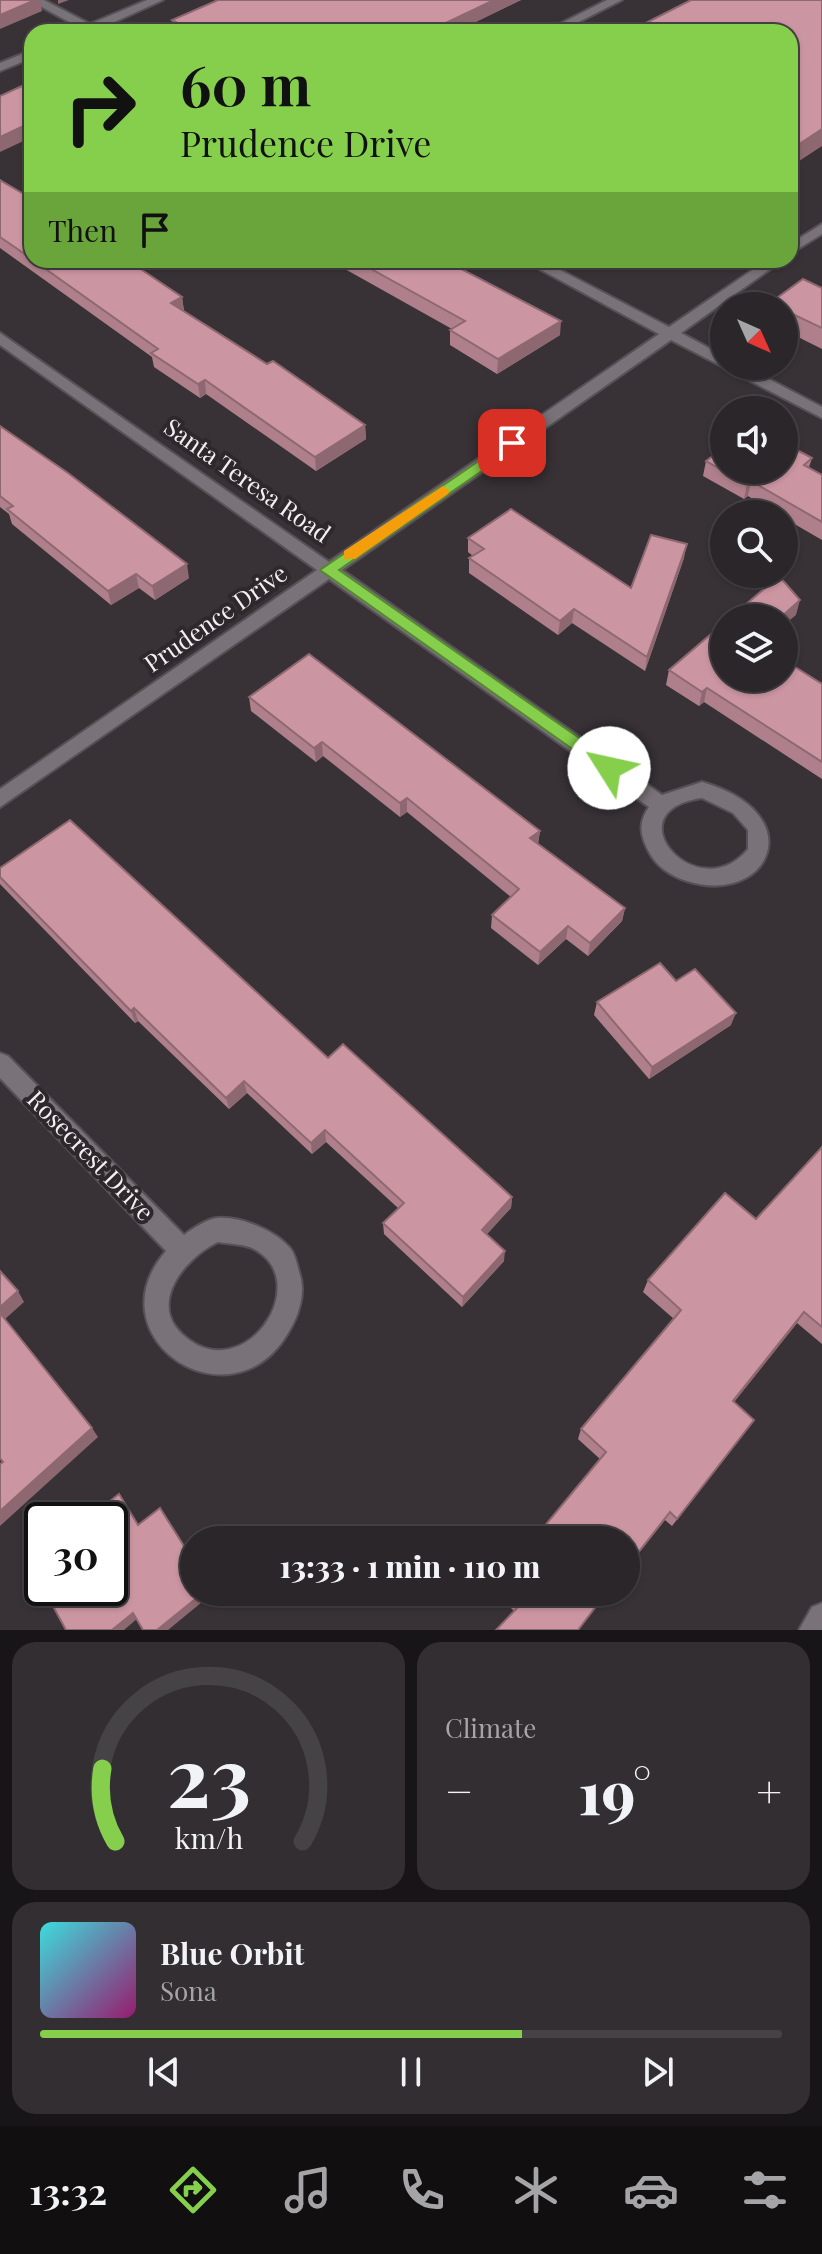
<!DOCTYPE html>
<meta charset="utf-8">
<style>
body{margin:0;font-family:"Playfair Display",serif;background:#322e31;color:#f1f3f6;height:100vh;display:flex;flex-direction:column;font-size:30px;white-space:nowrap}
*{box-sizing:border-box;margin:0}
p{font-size:26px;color:#a5a5a8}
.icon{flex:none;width:44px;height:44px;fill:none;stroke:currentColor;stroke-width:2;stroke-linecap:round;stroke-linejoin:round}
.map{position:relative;height:1630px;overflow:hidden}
.panel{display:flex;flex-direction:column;gap:12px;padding:12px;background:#171517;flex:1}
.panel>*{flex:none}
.top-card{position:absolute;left:24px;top:24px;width:774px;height:244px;border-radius:24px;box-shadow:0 2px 6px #0004,0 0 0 2px #464346;background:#85cf4c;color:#111;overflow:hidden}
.needle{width:52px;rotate:135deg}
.tools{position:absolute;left:710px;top:292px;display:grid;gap:16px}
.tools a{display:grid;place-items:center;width:88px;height:88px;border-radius:50%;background:#2a2629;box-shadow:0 2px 6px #0004,0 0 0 2px #464346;font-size:40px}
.speed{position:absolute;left:24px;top:1502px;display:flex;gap:16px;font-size:40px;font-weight:700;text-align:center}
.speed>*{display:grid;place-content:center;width:104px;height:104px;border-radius:50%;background:#2a2629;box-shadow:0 2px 6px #0004,0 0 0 2px #464346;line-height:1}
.speed .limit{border:4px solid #111;border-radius:12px;background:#fff;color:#111}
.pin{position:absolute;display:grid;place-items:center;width:68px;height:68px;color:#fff;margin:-34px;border-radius:16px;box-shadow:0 4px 12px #0006}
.me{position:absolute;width:88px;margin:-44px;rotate:305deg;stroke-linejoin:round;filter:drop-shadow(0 0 6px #0008)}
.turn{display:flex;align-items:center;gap:28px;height:168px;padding:0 24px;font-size:36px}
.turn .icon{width:104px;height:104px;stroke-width:2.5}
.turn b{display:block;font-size:56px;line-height:68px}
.then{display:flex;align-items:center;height:76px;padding:0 24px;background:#0003;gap:16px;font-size:30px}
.big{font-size:60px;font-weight:800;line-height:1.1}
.panel .card{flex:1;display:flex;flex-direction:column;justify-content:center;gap:12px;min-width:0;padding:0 28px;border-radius:24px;background:#322e31}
.panel .dial{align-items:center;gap:0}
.dial svg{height:208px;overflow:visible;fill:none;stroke:#464346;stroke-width:7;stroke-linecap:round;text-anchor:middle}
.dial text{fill:#f1f3f6;stroke:none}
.song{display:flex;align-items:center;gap:24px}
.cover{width:96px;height:96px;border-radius:12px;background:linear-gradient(135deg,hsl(180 70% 55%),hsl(320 70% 35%))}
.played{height:8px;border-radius:4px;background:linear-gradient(90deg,#85cf4c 65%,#464346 65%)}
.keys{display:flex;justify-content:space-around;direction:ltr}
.heat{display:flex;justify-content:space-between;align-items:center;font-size:44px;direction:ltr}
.panel .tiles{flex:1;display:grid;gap:12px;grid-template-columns:1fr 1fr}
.card:last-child{grid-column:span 2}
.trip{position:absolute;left:180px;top:1526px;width:460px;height:80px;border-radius:40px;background:#2a2629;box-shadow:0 2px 6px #0004,0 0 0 2px #464346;font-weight:800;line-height:80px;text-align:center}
.menu{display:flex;height:128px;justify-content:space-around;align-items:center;background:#110f10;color:#a5a5a8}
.menu .icon{width:56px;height:56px}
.menu .selected{color:#85cf4c}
.menu b{font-size:36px;color:#f1f3f6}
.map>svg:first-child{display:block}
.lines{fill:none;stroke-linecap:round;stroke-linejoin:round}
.minor-casing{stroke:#565156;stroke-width:4}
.minor{fill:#797278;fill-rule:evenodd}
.wall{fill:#af808b}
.shaded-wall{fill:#8e6871}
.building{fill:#cb95a2;stroke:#8e6871;stroke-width:2}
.route{fill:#85cf4c;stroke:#568731;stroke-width:2}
.slow{fill:#f59e0b}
.labels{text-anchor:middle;stroke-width:8;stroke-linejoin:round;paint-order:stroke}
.street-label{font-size:24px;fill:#f3eff2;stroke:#2e282d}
</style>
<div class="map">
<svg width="822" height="1630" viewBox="0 0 822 1630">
<rect width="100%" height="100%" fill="#383237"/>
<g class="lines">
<g class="minor-casing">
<g id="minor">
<polygon points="29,0 44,0 90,24 147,0 163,0 99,29 102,32 76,32 80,28"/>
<polygon points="607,0 622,0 559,32 544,32"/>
<polygon points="32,50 32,58 0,71 0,63"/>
<polygon points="822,224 822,234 790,254 790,244"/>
<path d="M523 260H541L669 327 767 260H783L681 333 724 356V366H744L822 407V418L671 340 342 570 662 795 702 782C813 814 769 907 687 881 671 876 657 867 649 852 640 835 638 823 649 807L329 579 0 807V789L317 570 0 345V333L329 562 659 334ZM702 798 733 813 748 830V849C698 910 610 811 702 798Z"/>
<path d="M0 1053 8 1056 184 1235C192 1229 207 1219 217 1218 240 1216 274 1230 289 1247 296 1254 297 1266 300 1275 306 1294 298 1317 288 1333 231 1430 91 1338 166 1251L0 1078ZM218 1242C229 1244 245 1244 254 1249 316 1282 243 1391 182 1334 148 1302 186 1257 218 1242Z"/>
<polygon points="822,1603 822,1630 799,1630 812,1607"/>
</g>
</g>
<use href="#minor" class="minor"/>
</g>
<g class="wall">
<polygon points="218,0 521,0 455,32 174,32 172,20"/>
<polygon points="0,180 182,297 184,311 267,364 365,425 366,439 316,471 206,394 200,398 154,367 152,357 0,248"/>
<polygon points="336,260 444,260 560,335 497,374 450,345 450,330 452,329 336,264"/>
<polygon points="646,260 678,260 664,269"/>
<polygon points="822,288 822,349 784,330 784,306 769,306 770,303"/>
<polygon points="0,426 189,578 155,600 139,588 111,605 12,524 9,514 0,507"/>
<polygon points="812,458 809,467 822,475 822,540 784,518 784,514 778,514 748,496 744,499 703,476 706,461"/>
<polygon points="468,538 631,588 684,558 645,671 572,623 558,635 469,573 469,558 473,556 468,552"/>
<polygon points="669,670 822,684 822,779 704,702 699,706 666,685"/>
<polygon points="249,697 540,831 538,844 625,908 622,921 588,956 566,939 538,965 491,928 492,915 511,897 407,812 400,817 323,756 316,762 251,711"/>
<polygon points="0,868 328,1058 512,1197 511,1208 486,1234 504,1261 462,1307 384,1234 383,1223 398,1208 326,1142 312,1154 247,1093 229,1109 138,1021 135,1023 0,884"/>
<polygon points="676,981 731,1025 649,1079 594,1015 597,1002"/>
<polygon points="822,1147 822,1344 797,1323 734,1402 754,1420 672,1526 665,1520 626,1569 626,1540 600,1459 578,1439 581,1429 674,1319 643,1292 648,1280 756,1219"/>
<polygon points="495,1592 608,1592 514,1611"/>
</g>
<g class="shaded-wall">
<polygon points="35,0 40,0 42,11 0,29 0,15"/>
<polygon points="58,0 69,0 58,4"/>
<polygon points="494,0 521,0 455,32 427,32"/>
<polygon points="32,122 32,137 0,152 0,137"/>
<polygon points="822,129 822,146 790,167 790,150"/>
<polygon points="666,260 678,260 664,269"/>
<polygon points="182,297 184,311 171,303"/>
<polygon points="561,321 560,335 497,374 498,359"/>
<polygon points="205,380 206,394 200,398 198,384"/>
<polygon points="365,425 366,439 316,471 315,457"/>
<polygon points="751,481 748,496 744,499 747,484"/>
<polygon points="687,544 684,558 645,671 647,657"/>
<polygon points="187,564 189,578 155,600 152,586"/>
<polygon points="136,574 139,588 111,605 108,591"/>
<polygon points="800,600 796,615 784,625 784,618 780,618"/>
<polygon points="574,609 572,623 558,635 560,621"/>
<polygon points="707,688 704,702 699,706 702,692"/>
<polygon points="322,742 323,756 316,762 314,748"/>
<polygon points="407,798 407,812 400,817 400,803"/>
<polygon points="540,831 538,844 530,838"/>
<polygon points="625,908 622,921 588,956 590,943"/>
<polygon points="568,926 566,939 538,965 540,952"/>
<polygon points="134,1008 138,1021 135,1023 131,1011"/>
<polygon points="736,1013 731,1025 649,1079 652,1067"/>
<polygon points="244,1081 247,1093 229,1109 226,1098"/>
<polygon points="325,1130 326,1142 312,1154 311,1143"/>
<polygon points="512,1197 511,1208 481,1241 482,1230"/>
<polygon points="505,1251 504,1261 462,1307 463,1297"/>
<polygon points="18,1291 24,1302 4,1320 0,1314 0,1307"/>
<polygon points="804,1312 797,1323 727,1411 733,1401"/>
<polygon points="92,1428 98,1437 0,1526 0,1511"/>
<polygon points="204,1592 213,1593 168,1630 157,1630"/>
<polygon points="133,1613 138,1618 124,1630 112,1630"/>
</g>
<g class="building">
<polygon points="0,0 35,0 0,15"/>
<polygon points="218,0 494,0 427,32 194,32 172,20"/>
<polygon points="691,0 822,0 822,129 790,150 790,32 628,32"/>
<polygon points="22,86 32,92 32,122 0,137 0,96"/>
<polygon points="0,180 32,199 32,259 0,237"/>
<polygon points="33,260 127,260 182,297 171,303 267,364 273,361 365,425 315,457 205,380 198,384 151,353 158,349"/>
<polygon points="355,260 444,260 561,321 498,359 450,330 465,321"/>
<polygon points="803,279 822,288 822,328 784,310 784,306 775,306 770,303"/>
<polygon points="0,426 68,473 187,564 152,586 136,574 108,591 7,509 13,506 0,496"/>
<polygon points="784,443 812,458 804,465 822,475 822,522 751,481 747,484 706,461 724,447 724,470 784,470"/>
<polygon points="511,509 631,588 651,535 687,544 647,657 574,609 560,621 469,558 484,549 468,538"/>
<polygon points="779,576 800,600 780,618 730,618"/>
<polygon points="724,623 724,678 784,678 784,660 822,684 822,762 707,688 702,692 669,670"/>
<polygon points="309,654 540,831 530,838 625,908 590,943 568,926 540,952 492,915 519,889 407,798 400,803 322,742 314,748 249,697"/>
<polygon points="70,820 328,1058 343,1044 512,1197 482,1230 505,1251 463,1297 383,1223 404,1203 325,1130 311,1143 244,1081 226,1098 134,1008 131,1011 0,877 0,868"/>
<polygon points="660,963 676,981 695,969 736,1013 652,1067 597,1002"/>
<polygon points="822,1147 822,1327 804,1312 733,1401 754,1420 677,1519 670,1512 626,1568 626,1540 533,1540 606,1452 581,1429 681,1310 648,1280 725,1193 756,1219"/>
<polygon points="0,1271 18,1291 0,1307"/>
<polygon points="0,1313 92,1428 0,1511 0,1464 3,1462 0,1458"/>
<polygon points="119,1494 138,1525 160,1508 194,1562 194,1592 204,1592 157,1630 143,1630 133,1613 112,1630 66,1630 43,1588 110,1588 110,1520 86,1520"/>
<polygon points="42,1554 42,1586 29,1563"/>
<polygon points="503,1592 607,1592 578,1630 496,1630 518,1607"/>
</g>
<polygon class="route" points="512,438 520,443 518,446 339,570 615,763 618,768 609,775 320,570"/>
<polygon class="slow" points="443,486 450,491 448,494 355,559 344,559 344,551"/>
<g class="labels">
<g class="street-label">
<text transform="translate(247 481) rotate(35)" y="8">Santa Teresa Road</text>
<text transform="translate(216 619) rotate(-35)" y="8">Prudence Drive</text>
<text transform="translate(90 1156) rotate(46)" y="8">Rosecrest Drive</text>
</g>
</g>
</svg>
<div class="tools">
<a><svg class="needle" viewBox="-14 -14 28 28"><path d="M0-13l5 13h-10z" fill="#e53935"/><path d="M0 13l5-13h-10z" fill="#a5a5a8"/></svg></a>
<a><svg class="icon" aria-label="sound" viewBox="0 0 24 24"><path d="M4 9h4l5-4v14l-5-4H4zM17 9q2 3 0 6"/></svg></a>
<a><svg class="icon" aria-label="search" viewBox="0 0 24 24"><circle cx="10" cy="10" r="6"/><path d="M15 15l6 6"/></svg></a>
<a><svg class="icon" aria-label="layers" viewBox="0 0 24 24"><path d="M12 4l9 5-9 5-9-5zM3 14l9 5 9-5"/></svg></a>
</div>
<div class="speed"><div class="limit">30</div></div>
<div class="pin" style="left:512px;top:443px;background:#d93025"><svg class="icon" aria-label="arrive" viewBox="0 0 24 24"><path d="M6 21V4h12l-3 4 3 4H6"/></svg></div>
<svg class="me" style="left:609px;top:768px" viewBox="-20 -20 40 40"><circle r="19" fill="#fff"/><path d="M0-13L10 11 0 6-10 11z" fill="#85cf4c"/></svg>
<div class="trip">13:33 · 1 min · 110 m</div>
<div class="top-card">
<div class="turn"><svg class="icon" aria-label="right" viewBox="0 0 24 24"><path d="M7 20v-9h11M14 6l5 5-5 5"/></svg><div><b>60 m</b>Prudence Drive</div></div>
<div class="then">Then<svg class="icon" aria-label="arrive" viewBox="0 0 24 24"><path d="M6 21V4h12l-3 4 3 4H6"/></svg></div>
</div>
</div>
<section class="panel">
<div class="tiles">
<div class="card dial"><svg viewBox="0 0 100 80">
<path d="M14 69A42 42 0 1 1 86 69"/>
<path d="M14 69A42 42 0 0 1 9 41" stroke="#85cf4c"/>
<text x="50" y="56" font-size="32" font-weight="700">23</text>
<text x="50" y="72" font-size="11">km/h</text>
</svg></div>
<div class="card"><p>Climate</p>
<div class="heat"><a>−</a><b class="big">19°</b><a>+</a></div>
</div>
<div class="card">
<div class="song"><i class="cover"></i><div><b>Blue Orbit</b><p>Sona</p></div></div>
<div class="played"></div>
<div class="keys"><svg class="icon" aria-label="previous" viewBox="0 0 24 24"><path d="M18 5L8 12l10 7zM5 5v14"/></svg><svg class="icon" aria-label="pause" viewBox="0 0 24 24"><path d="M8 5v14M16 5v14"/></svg><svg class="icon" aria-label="next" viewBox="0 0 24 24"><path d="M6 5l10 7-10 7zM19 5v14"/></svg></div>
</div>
</div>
</section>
<nav class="menu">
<b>13:32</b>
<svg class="icon selected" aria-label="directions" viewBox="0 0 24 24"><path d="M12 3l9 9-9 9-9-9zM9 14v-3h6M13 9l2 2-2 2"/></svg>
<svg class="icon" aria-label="music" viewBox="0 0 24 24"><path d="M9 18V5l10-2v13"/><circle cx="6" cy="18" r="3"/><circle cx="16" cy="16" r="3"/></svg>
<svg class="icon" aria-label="phone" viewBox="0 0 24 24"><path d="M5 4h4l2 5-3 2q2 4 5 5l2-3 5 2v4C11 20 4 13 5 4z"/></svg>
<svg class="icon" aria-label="climate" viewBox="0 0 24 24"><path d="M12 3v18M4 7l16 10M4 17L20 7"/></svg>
<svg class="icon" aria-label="car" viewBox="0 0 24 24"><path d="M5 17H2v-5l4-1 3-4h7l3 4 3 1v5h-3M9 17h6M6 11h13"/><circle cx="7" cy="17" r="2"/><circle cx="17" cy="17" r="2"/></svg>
<svg class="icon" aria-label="filters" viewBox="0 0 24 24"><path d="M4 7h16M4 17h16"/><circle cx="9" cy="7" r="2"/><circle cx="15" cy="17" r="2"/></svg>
</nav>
